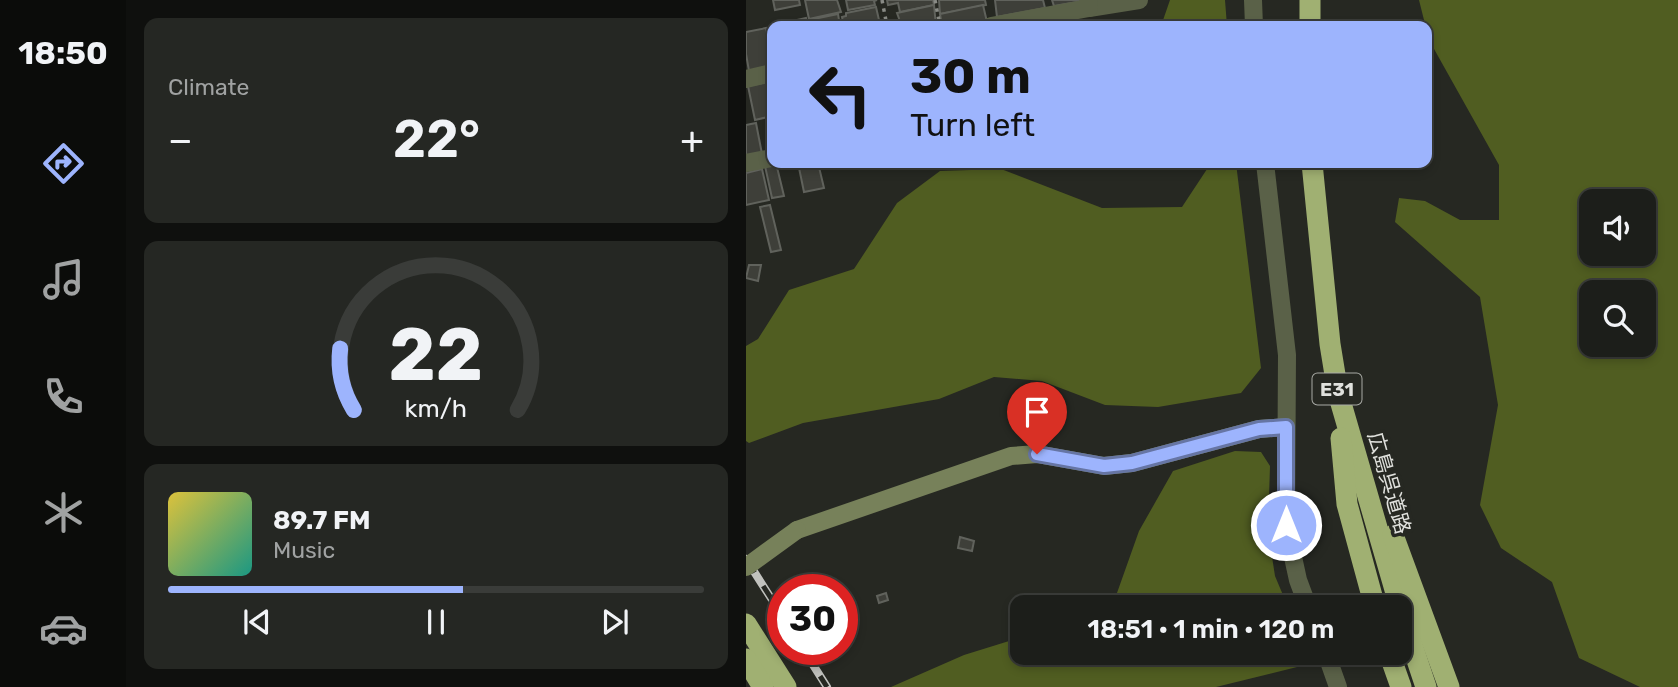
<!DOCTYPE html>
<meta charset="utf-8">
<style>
body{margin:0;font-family:Rubik,"Noto Sans JP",sans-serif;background:#252723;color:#f1f3f6;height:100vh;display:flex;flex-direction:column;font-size:26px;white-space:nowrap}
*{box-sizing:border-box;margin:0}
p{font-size:23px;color:#a0a2a2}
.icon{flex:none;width:38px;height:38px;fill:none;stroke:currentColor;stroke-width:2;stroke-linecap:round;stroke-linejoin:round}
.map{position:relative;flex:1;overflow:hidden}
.sheet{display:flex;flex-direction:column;gap:18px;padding:18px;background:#0f100e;width:620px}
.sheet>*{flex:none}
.top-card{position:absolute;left:21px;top:21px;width:665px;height:147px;border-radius:14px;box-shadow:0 4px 10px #0003,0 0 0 2px #3a3c39;background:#9db4fd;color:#111;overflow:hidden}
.fabs{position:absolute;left:833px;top:189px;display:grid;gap:14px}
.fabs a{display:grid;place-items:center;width:77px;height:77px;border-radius:14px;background:#1c1e1a;box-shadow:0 4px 10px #0003,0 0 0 2px #3a3c39;font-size:35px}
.speed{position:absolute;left:21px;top:574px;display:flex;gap:14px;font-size:35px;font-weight:700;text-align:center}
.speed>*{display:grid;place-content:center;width:91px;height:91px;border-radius:50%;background:#1c1e1a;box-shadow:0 4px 10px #0003,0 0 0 2px #3a3c39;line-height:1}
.speed .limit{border:10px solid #d22;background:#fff;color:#111}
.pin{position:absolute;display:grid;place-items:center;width:60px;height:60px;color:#fff;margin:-72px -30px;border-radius:50% 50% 50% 0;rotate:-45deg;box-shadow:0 0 7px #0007}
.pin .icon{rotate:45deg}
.me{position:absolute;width:77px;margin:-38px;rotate:0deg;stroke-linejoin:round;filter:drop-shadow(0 0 5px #0008)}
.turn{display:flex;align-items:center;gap:24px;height:147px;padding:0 28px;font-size:32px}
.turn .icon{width:91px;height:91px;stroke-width:2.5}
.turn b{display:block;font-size:49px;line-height:60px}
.big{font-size:52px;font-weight:600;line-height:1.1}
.sheet .tile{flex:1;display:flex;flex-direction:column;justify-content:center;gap:10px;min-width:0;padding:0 24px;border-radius:14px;background:#252723}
.sheet .dial{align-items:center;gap:0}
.dial svg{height:182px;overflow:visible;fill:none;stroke:#3a3c39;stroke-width:7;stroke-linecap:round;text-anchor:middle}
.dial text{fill:#f1f3f6;stroke:none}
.song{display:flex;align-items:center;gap:21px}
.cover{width:84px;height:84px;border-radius:10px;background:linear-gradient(135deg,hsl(50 70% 55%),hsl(170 70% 35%))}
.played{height:7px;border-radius:4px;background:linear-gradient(90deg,#9db4fd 55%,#3a3c39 55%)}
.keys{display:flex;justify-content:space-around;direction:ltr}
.heat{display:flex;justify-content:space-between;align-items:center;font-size:38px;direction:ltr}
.trip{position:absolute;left:264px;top:595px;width:402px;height:70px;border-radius:14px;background:#1c1e1a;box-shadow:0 4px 10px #0003,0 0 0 2px #3a3c39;font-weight:600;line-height:70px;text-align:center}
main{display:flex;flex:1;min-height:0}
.menu{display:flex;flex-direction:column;width:126px;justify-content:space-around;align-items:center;background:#0b0c0a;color:#a0a2a2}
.menu .icon{width:49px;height:49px}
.menu .current{color:#9db4fd}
.menu b{font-size:32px;color:#f1f3f6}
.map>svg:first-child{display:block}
.forest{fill:#505d21;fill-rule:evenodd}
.building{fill:#3e3f39;stroke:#60625c;stroke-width:2}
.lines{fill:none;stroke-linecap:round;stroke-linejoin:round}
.path{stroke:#898b86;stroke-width:3.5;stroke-dasharray:3.5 5;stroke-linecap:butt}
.street{stroke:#5a6148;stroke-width:18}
.secondary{stroke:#77815a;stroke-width:18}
.highway{stroke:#a0b072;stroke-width:21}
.rail-casing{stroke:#c1c2be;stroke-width:8}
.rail{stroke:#262822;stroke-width:5;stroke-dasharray:16;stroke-linecap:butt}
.secondary-bridge{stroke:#77815a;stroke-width:18}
.route-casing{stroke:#6675a4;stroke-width:18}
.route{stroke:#9db4fd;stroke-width:12}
.labels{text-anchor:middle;stroke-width:7;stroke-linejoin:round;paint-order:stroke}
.shield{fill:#262822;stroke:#a8aaa5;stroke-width:2}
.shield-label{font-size:19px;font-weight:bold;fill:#e0e1dd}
.street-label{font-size:21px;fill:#e0e1dd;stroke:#262822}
</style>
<main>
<nav class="menu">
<b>18:50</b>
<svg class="icon current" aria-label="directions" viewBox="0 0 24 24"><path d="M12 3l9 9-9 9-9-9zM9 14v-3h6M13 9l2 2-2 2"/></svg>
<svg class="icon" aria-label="music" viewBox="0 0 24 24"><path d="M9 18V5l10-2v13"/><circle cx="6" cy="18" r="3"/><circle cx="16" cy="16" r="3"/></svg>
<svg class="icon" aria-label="phone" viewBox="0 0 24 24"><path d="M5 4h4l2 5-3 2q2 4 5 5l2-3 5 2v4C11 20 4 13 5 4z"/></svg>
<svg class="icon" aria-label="climate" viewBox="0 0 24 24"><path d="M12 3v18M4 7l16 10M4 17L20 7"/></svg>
<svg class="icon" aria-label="car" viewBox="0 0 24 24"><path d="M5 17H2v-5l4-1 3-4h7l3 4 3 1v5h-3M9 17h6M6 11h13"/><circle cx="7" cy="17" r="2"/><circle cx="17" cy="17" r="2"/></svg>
</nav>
<section class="sheet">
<div class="tile"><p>Climate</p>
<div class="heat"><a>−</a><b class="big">22°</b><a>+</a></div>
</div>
<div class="tile dial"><svg viewBox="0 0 100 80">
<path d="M14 69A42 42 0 1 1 86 69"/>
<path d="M14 69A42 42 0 0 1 8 42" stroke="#9db4fd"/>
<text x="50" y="56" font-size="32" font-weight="700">22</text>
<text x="50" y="72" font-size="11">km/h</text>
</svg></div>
<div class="tile">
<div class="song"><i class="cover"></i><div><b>89.7 FM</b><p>Music</p></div></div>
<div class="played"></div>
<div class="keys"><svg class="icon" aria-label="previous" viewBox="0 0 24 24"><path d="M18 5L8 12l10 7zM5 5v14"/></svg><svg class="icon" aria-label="pause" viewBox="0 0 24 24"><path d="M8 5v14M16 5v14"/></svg><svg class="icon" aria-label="next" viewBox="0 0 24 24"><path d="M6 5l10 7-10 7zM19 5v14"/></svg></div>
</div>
</section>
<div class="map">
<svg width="933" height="687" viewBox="0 0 933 687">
<rect width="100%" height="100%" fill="#262822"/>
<g class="forest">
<polygon points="424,0 479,0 481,26 415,26"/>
<path d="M673 0H932V687H894L833 658 806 582 755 548 734 505 752 405 734 297 649 222 653 198 679 201 714 220H753V165L683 40ZM845 201H898V254H845ZM898 292V345H845V292Z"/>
<polygon points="465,163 490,163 515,368 495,393 412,407 359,405 296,381 248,377 193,399 57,423 3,443 0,441 0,346 12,339 43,290 108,269 151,203 194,171 255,169 356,208 436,207"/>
<polygon points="489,451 515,452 524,466 522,531 529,576 542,607 366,607 393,531 427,471"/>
<polygon points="276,637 276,653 558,653 555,666 470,687 145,687 218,655"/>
</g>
<g class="building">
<polygon points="27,0 53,0 54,5 29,10"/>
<polygon points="59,0 91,0 95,12 63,19"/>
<polygon points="100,0 131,0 128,1 129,5 102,10"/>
<polygon points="141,0 187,0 188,5 154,12 152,3 142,5"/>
<polygon points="193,0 239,0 240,5 194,14"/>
<polygon points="249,0 297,0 299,8 251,17"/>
<polygon points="306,0 336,0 337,1 308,6"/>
<polygon points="188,5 190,26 152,26 155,24 151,13"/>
<polygon points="237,5 241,22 219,26 196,26 194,14"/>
<polygon points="130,7 133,20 98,26 96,17 100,16 100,13"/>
<polygon points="92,14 94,26 64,26 63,20"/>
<polygon points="330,17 334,26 308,26 307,20"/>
<polygon points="60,18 62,26 37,26 42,25 42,22"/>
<polygon points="20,28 26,66 3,71 0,54 0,32"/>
<polygon points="22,82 26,116 9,120 2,86"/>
<polygon points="10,123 16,154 0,157 0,125"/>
<polygon points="30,163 38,196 26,198 19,166"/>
<polygon points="52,163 72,163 78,188 58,192"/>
<polygon points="16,169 23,200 0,205 0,173"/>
<polygon points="24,205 35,250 25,252 14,207"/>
<polygon points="3,265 15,265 12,281 0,278"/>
<polygon points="214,537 228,541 226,551 212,548"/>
<polygon points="140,593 142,600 133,603 131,596"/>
</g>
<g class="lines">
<g class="path">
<polyline points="136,0 141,26"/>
<polyline points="189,0 194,26"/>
</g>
<g class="street">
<polyline points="507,0 508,26"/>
<polyline points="343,8 393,0"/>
<polyline points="245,26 343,8 342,0"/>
<polyline points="0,79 26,73"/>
<polyline points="0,163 26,158"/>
<polyline points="519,163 541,355 540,525 552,580 562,607"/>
<polyline points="580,653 592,687"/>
</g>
<polyline class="secondary" points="51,530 265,456 291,454 358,466 386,463 513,429 540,427"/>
<g class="highway">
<polyline points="564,0 564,26"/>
<polyline points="566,163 584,344 592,393 654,607"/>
<polyline points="595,438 601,504 629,607"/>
<polyline points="647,535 703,687"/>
<polyline points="654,609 680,687"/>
<polyline points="0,624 40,687"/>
<polyline points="643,653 655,687"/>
<polyline points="0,659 17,687"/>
</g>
<g class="rail-casing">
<g id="rail">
<polyline points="0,559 37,617"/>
<polyline points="57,649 81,687"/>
</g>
</g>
<use href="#rail" class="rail"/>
<polyline class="secondary-bridge" points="0,567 51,530"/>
</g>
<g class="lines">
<g class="route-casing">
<polyline id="route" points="291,454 358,466 386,463 513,429 540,427 540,525"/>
</g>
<use href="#route" class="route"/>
</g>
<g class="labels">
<rect class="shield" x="566.5" y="373.5" width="49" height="31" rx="5"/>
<g class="shield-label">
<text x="591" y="396">E31</text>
</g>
<g class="street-label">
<text transform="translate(643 483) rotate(74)" y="7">広島呉道路</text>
</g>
</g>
</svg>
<div class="fabs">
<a><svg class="icon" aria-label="sound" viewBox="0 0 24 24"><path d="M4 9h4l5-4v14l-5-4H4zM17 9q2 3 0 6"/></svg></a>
<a><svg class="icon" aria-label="search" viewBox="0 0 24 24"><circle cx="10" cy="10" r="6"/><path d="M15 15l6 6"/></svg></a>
</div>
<div class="speed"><div class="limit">30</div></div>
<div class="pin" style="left:291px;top:454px;background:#d93025"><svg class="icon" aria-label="arrive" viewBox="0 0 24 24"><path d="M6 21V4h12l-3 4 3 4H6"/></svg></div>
<svg class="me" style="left:540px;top:525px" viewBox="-20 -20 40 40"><circle r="17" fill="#9db4fd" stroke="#fff" stroke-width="3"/><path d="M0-11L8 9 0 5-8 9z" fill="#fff"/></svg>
<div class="trip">18:51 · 1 min · 120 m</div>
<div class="top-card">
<div class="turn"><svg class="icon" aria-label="left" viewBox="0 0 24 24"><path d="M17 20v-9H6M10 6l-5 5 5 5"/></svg><div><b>30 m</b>Turn left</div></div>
</div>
</div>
</main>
